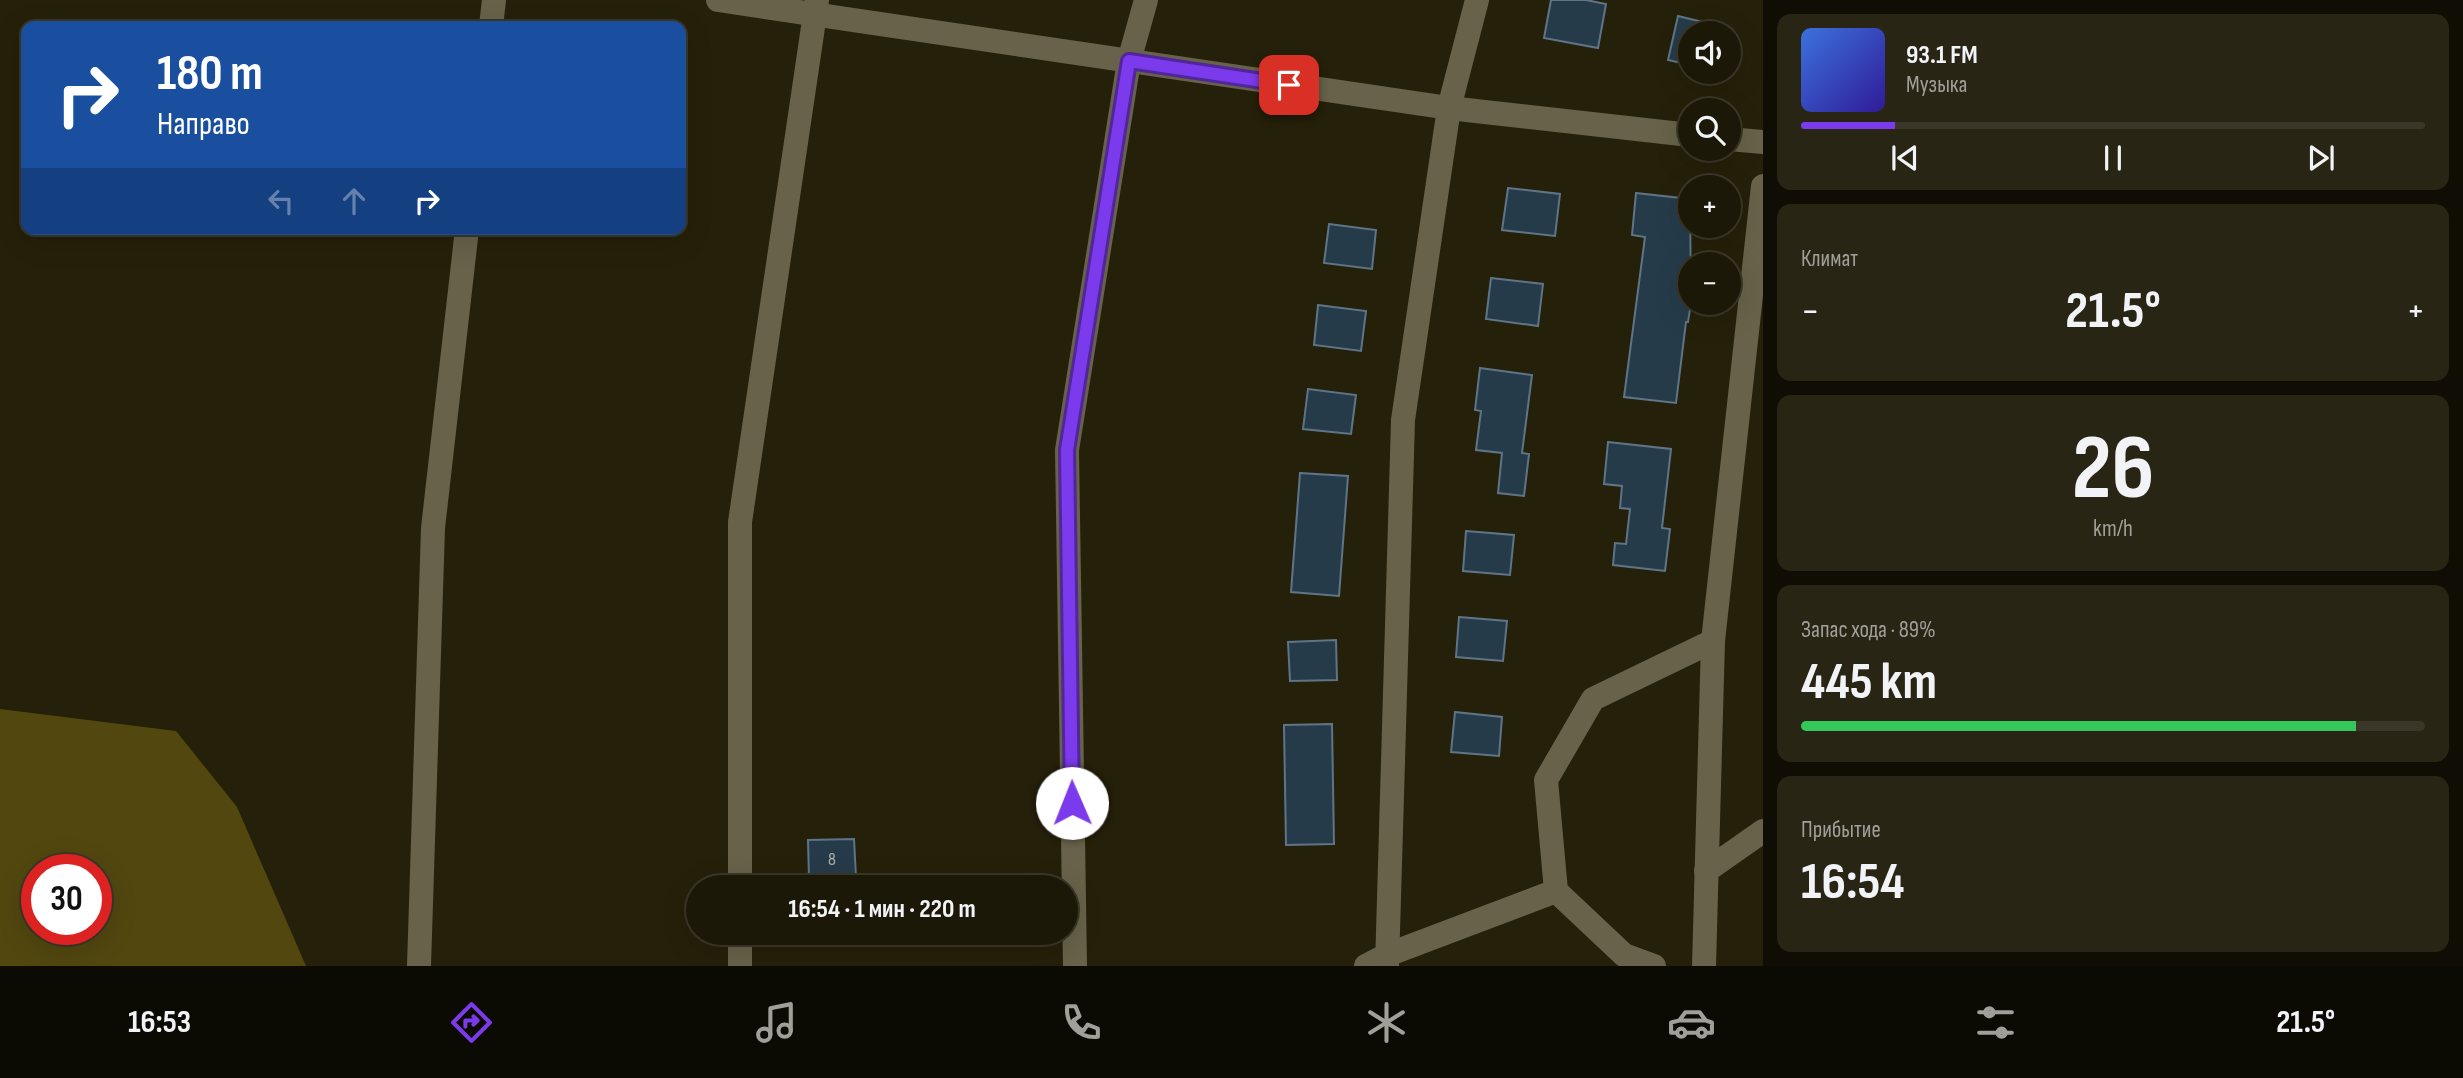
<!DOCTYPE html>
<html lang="ru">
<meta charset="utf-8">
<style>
body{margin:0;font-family:"Sofia Sans Condensed",sans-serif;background:#292515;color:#f1f3f6;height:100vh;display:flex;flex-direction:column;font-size:26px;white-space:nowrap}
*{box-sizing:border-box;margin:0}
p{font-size:23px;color:#a0a09b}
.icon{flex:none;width:38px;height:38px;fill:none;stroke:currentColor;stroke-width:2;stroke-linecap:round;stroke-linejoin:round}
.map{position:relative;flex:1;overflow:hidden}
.drawer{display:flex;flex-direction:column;gap:14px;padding:14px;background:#0f0d04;width:700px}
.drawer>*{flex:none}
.hud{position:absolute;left:21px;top:21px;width:665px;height:214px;border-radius:14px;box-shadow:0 7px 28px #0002,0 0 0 2px #3a3728;background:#1a4fa0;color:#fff;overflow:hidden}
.tools{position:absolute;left:1678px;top:21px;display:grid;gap:14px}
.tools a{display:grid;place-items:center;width:63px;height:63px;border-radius:50%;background:#1c1807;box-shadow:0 7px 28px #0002,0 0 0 2px #3a3728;font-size:35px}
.speed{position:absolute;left:21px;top:854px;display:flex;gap:14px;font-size:35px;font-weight:700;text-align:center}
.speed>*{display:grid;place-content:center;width:91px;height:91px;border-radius:50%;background:#1c1807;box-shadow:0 7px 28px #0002,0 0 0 2px #3a3728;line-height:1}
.speed .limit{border:10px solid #d22;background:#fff;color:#111}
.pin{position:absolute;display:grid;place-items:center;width:60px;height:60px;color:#fff;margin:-30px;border-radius:14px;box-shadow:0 4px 10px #0006}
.me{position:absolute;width:77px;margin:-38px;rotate:359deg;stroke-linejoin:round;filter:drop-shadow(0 0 5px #0008)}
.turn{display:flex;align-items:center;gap:24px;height:147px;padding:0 21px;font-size:32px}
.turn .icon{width:91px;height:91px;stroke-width:2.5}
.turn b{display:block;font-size:49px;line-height:60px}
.lanes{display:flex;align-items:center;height:66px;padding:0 21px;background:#0003;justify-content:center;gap:35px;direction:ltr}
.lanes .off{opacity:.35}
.big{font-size:52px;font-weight:700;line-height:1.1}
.drawer .card{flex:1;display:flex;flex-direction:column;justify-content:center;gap:10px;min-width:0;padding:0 24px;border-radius:14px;background:#292515}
.drawer .dial{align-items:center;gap:0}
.dial b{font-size:91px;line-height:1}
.song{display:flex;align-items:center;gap:21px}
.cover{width:84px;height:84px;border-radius:10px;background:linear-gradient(135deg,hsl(220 70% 55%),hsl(250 70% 35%))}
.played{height:7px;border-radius:4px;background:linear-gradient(90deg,#7c3aed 15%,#3a3728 15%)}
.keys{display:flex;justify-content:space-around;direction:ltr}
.heat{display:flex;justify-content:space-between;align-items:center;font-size:38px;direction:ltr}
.charge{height:10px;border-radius:5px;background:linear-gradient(90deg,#34c759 89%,#3a3728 0)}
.trip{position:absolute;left:686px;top:875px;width:392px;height:70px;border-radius:35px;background:#1c1807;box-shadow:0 7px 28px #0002,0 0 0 2px #3a3728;font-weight:700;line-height:70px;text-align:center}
.tab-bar{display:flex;height:112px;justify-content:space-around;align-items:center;background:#0b0a03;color:#a0a09b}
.tab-bar .icon{width:49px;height:49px}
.tab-bar .selected{color:#7c3aed}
.tab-bar b{font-size:32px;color:#f1f3f6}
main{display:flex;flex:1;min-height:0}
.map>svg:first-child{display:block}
.green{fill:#52470f;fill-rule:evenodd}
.building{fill:#263b4a;stroke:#5f7587;stroke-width:2}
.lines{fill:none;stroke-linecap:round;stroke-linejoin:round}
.street{stroke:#676249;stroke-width:24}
.route-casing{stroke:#51269a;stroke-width:18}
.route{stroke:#7c3aed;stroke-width:12}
.labels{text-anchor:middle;stroke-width:7;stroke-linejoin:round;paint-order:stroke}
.number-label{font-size:18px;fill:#aeb1aa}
</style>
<main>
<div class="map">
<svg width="1763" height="966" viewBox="0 0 1763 966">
<rect width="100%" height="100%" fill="#252009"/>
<path class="green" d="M0 709 176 731 237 807 306 966H0ZM37 870H96V929H37Z"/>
<g class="building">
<polygon points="1551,0 1586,0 1606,4 1598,48 1544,38"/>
<polygon points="1678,16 1732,29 1729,40 1729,33 1690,33 1690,65 1668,60"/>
<polygon points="1508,188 1560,194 1555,236 1502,230"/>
<polygon points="1636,193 1690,199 1691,303 1688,322 1686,322 1676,403 1624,397 1645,237 1632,235"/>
<polygon points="1329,224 1376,230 1372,269 1324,263"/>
<polygon points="1491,278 1543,284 1538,326 1486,319"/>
<polygon points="1318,305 1366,311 1361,351 1314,345"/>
<polygon points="1480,368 1532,375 1522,453 1529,454 1524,496 1498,493 1502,453 1476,450 1481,411 1475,410"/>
<polygon points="1308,389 1356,395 1351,434 1303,429"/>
<polygon points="1608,442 1671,449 1662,528 1670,529 1665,571 1613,565 1615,543 1626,544 1630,509 1620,508 1622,486 1604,484"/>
<polygon points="1300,473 1348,476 1339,596 1291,592"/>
<polygon points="1466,531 1514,535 1510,575 1463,571"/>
<polygon points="1459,617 1507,621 1503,661 1456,657"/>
<polygon points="1336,640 1337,680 1290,681 1288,642"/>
<polygon points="1455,712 1502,717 1499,756 1451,752"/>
<polygon points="1332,724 1334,844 1286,845 1284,725"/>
<polygon points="854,839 856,877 809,879 808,840"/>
</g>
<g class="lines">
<g class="street">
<polyline points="718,0 1449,108 1690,135"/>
<polyline points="491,26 494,0"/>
<polyline points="1729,139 1763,142"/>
<polyline points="1706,871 1763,831"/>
<polyline points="740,887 740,522 817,0"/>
<polyline points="740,933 740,966"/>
<polyline points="419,966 433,528 467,229"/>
<polyline points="1075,966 1067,450 1129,61 1146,0"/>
<polyline points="1366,966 1387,955 1556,891"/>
<polyline points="1387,966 1403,420 1449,108 1477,0"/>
<polyline points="1654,966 1624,955 1556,891 1546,780 1593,699 1713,641 1763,186"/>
<polyline points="1704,966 1713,641"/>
</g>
</g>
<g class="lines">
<g class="route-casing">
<polyline id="route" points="1072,803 1067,450 1129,61 1289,85"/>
</g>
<use href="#route" class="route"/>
</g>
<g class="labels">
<g class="number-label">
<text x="832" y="865">8</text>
</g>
</g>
</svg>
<div class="tools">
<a><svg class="icon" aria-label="sound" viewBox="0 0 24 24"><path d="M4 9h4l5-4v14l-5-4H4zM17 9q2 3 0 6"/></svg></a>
<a><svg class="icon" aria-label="search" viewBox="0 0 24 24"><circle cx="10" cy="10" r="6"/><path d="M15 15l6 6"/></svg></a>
<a>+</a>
<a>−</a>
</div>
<div class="speed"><div class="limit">30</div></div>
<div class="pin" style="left:1289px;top:85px;background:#d93025"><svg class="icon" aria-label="arrive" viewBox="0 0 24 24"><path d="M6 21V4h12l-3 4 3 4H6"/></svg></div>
<svg class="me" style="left:1072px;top:803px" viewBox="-20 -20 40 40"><circle r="19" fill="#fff"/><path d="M0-13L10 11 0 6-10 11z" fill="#7c3aed"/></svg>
<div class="trip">16:54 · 1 мин · 220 m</div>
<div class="hud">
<div class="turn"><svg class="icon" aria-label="right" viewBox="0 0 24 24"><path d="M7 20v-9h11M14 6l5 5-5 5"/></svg><div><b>180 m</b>Направо</div></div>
<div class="lanes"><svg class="icon off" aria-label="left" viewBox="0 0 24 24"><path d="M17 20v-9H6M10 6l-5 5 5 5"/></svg><svg class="icon off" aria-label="ahead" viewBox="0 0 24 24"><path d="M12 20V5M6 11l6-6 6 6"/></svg><svg class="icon" aria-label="right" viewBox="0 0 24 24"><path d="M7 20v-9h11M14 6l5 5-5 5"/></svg></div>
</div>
</div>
<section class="drawer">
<div class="card">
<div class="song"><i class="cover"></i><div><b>93.1 FM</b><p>Музыка</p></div></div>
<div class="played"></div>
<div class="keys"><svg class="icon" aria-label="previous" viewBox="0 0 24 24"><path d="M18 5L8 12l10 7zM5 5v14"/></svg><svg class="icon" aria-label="pause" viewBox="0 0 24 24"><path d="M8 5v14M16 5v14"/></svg><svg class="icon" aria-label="next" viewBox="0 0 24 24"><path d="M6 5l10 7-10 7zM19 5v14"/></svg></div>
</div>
<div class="card"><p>Климат</p>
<div class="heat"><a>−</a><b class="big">21.5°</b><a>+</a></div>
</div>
<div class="card dial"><b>26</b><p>km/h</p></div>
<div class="card"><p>Запас хода · 89%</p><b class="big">445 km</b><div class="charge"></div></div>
<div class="card"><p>Прибытие</p><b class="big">16:54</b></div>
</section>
</main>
<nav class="tab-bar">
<b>16:53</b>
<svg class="icon selected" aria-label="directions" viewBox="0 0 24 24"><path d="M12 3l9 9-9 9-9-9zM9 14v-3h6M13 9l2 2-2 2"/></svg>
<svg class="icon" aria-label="music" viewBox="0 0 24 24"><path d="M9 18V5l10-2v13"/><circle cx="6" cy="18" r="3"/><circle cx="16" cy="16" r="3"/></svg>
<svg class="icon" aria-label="phone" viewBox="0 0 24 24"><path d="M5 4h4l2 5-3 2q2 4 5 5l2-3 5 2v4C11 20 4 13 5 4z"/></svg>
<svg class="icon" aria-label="climate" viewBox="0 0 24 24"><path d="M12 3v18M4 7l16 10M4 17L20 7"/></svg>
<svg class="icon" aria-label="car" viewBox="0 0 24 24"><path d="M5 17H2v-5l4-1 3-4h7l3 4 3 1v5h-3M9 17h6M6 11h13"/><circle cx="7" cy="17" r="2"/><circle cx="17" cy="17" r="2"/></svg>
<svg class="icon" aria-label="filters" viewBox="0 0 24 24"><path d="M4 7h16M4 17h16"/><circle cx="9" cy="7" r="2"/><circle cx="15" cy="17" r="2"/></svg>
<b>21.5°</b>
</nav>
